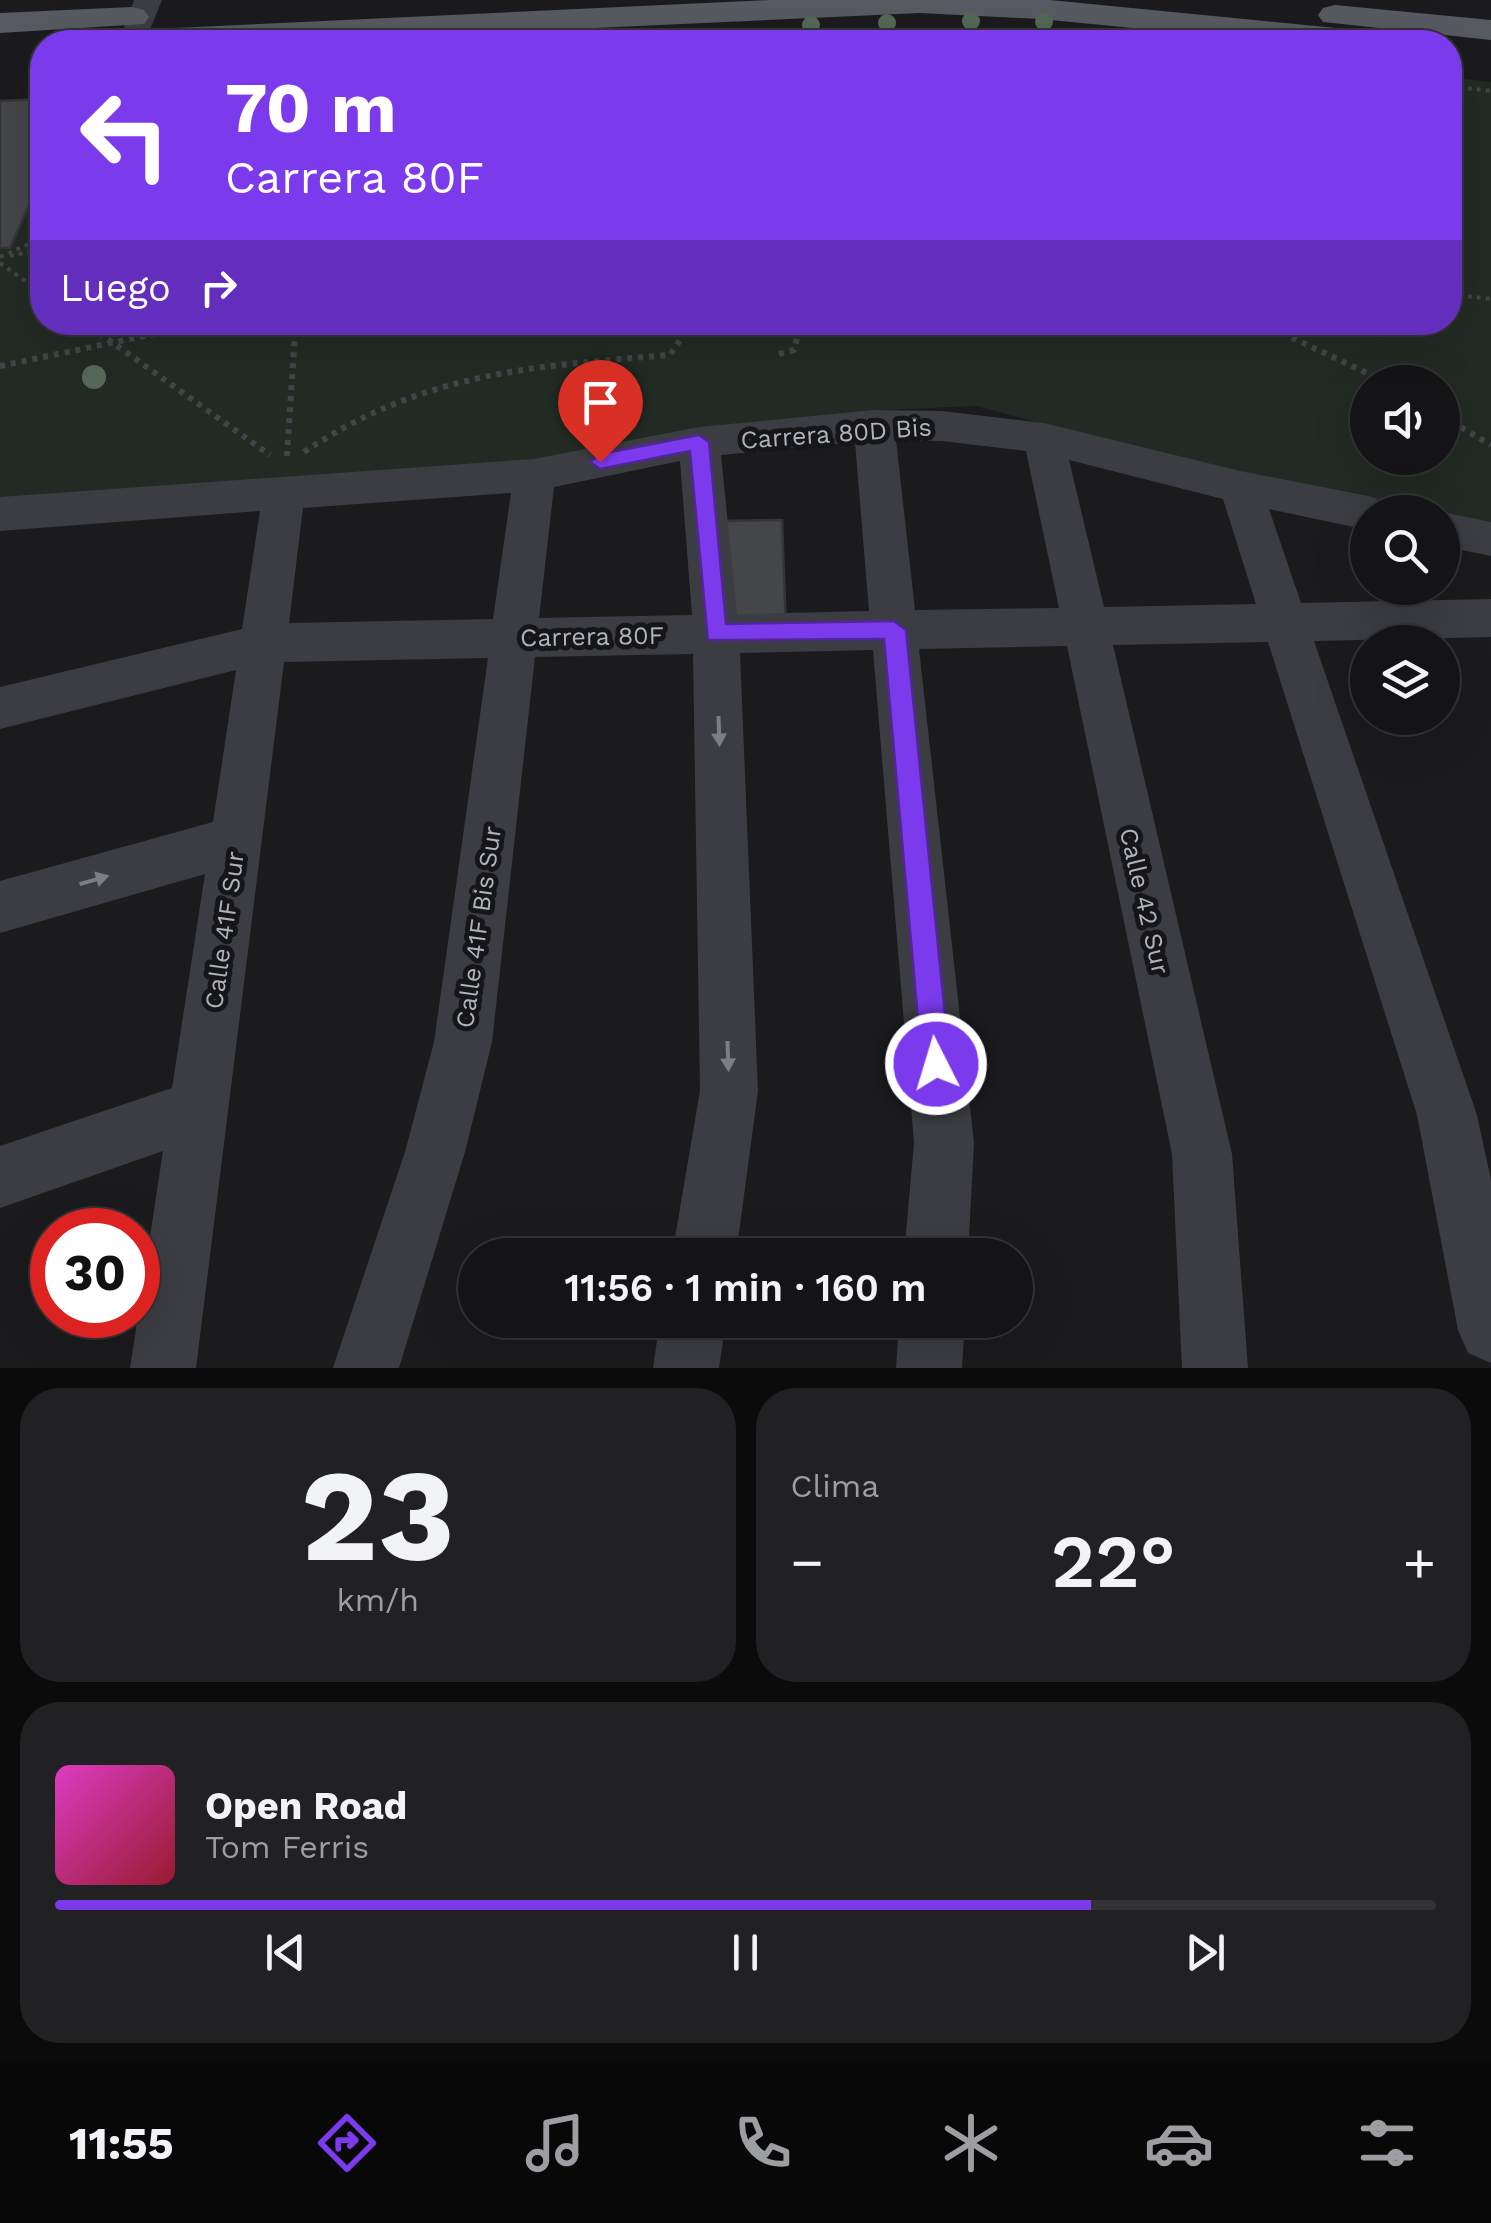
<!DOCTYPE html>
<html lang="es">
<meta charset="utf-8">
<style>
body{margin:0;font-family:"Work Sans",sans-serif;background:#212123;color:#f1f3f6;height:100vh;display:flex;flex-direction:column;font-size:38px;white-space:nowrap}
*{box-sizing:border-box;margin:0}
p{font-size:32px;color:#9d9ea1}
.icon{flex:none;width:55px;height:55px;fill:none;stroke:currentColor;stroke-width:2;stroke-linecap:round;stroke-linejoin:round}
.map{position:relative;height:1368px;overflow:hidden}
.sheet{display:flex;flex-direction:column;gap:20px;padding:20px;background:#0b0b0c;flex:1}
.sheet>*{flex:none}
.guide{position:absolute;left:30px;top:30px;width:1432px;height:305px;border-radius:40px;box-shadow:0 10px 40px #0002,0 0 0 2px #333335;background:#7c3aed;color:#fff;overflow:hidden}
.tools{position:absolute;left:1350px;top:365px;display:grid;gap:20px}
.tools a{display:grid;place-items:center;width:110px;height:110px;border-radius:50%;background:#141416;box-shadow:0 10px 40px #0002,0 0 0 2px #333335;font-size:50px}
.speed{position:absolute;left:30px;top:1208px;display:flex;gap:20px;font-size:50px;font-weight:700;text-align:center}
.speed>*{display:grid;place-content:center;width:130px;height:130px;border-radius:50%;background:#141416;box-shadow:0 10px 40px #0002,0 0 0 2px #333335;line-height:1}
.speed .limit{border:15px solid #d22;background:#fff;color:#111}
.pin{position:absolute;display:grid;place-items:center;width:85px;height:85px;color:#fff;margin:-102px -42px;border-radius:50% 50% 50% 0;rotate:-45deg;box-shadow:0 0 10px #0007}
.pin .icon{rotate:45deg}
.me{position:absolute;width:110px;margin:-55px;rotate:355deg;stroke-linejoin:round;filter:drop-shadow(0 0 8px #0008)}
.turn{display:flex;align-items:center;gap:35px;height:210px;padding:0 30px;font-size:45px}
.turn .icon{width:130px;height:130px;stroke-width:2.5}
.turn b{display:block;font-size:70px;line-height:85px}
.then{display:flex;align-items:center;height:95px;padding:0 30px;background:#0003;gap:20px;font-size:38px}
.big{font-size:75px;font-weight:600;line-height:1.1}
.sheet .tile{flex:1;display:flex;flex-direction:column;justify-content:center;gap:15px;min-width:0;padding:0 35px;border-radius:40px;background:#212123}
.sheet .dial{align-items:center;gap:0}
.dial b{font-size:130px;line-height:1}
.song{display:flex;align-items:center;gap:30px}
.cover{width:120px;height:120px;border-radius:15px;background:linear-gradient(135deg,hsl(310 70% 55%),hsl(350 70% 35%))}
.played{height:10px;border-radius:5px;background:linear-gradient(90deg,#7c3aed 75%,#333335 75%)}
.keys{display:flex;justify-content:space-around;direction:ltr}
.heat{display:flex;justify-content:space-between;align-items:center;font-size:55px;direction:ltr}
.sheet .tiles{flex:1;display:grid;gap:20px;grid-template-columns:1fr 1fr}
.tile:last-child{grid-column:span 2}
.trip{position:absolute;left:458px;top:1238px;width:575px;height:100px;border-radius:50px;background:#141416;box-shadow:0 10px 40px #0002,0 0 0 2px #333335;font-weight:600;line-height:100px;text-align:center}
.tabs{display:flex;height:160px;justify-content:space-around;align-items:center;background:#080809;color:#9d9ea1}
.tabs .icon{width:70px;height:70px}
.tabs .active{color:#7c3aed}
.tabs b{font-size:45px;color:#f1f3f6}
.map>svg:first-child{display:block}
.green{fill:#222b23;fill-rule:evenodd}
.building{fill:#45464a;stroke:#353539;stroke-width:2.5}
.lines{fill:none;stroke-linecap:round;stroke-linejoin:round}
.path-far1{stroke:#424449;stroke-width:4;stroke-dasharray:4 5;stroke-linecap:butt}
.path{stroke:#424449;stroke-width:6;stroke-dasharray:5 6;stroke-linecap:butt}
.minor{fill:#3c3d42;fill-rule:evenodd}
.major{fill:#585a61;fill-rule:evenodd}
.tree{fill:#556857}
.oneway{fill:#7b7e85}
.route{fill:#7c3aed;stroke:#51269a;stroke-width:2.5}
.labels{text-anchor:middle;stroke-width:10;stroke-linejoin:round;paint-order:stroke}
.street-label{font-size:25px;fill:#aeb3bc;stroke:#161618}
</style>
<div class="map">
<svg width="1491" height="1368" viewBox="0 0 1491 1368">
<rect width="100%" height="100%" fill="#1b1b1d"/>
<g class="green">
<polygon points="945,29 1140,42 603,42"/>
<path d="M1450 77 1491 82V534L1442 512H1374L977 406 878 410 465 470 0 498V248H10L42 176V322H1450ZM1368 382H1442V458H1368Z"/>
</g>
<g class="building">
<polygon points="42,99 42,176 10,248 0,248 0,101"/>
<polygon points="782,520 786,630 723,630 723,521"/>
</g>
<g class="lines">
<g class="path-far1">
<polyline points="872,42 971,41"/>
<polyline points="1450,86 1491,91"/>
<polyline points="10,256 42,249"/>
<polyline points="0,257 42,238"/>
<polyline points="0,263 42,293"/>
<polyline points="1450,294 1491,299"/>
<polyline points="84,322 103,336"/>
<polyline points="783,322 795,336"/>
<polyline points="1259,322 1288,336"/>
<polyline points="150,336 199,322"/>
<polyline points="295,336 296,322"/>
<polyline points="683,336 692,322"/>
</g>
<g class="path">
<polyline points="99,333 270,455"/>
<polyline points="1282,333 1386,382"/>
<polyline points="779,354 794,350 797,338 793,333"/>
<polyline points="0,366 159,333"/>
<polyline points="1442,416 1491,445"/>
<path d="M304 452C422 373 532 366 670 355L685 333"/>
<polyline points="287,456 295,333"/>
</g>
<g class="minor">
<polygon points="134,0 162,0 145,42 119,42"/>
<path d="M874 410 942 411 1044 423 1240 471 1368 496 1383 501 1389 512H1368V530L1269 509 1301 603 1491 599V637L1314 641 1477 1115 1491 1180V1363L1468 1353 1458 1330 1417 1115 1268 642 1113 645 1232 1154 1248 1368H1182L1172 1154 1067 646 919 649 974 1143 968 1255H904L914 1143 873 650 740 653 758 1091 736 1255H672L700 1091 693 654 535 657 492 1042 465 1152 399 1368H333L405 1152 434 1042 488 658 284 662 196 1368H130L163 1151 0 1208V1146L172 1088 205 874 0 933V881L213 822 236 670 0 729V687L242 629 260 511 0 531V497L534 459 699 427ZM896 440 942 441 1026 451 1059 608 915 610ZM855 442 869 611 737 614 721 455ZM1069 460 1223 499 1256 604 1104 607ZM680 461 692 615 539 618 554 487ZM511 493 493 619 289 623 303 508Z"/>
<polygon points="1440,512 1442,512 1491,522 1491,556 1442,546"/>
<polygon points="660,1320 726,1320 719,1368 653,1368"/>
<polygon points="899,1320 965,1320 962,1368 896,1368"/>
</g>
<g class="major">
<polygon points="771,0 1050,0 1376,32 1388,35 1393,42 1277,42 1040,19 920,13 295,42 71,42 76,35 88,32"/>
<polygon points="1335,5 1491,20 1491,40 1323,22 1318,15 1323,8"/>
<polygon points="132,7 144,10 149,17 144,24 0,33 0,13"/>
</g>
</g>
<g class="tree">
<circle cx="971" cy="21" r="9"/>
<circle cx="1044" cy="22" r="9"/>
<circle cx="887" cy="23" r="9"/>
<circle cx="811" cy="25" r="9"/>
<circle cx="94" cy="377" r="12"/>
</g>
<defs><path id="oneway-solid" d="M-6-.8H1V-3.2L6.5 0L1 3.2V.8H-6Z" transform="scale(2.5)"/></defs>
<g class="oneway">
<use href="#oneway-solid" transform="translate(719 731) rotate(88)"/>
<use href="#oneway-solid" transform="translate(94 880) rotate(-16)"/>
<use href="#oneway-solid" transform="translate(728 1056) rotate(88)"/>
</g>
<polygon class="route" points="699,435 709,442 726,624 894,621 906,630 950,1064 946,1074 936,1078 926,1074 922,1064 884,639 708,640 690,451 600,469 590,462 600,454"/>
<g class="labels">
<g class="street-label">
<text transform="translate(836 433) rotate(-4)" y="9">Carrera 80D Bis</text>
<text transform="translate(592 636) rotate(-1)" y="9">Carrera 80F</text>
<text transform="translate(1145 901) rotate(77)" y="9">Calle 42 Sur</text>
<text transform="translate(478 927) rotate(-82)" y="9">Calle 41F Bis Sur</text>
<text transform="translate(224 930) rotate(-82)" y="9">Calle 41F Sur</text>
</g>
</g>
</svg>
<div class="tools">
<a><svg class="icon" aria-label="sound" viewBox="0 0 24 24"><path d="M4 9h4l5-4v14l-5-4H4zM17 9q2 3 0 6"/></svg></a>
<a><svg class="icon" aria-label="search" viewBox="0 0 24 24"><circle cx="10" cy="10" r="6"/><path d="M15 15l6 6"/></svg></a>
<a><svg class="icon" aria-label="layers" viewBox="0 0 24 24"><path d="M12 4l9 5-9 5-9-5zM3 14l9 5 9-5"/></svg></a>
</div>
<div class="speed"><div class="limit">30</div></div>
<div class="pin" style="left:600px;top:462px;background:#d93025"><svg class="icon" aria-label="arrive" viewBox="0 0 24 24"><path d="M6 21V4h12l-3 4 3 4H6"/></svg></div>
<svg class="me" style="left:936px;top:1064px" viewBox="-20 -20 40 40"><circle r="17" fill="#7c3aed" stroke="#fff" stroke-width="3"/><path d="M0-11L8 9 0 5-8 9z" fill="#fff"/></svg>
<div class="trip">11:56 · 1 min · 160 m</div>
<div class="guide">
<div class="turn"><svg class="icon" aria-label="left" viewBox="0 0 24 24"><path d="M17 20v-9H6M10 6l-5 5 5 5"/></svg><div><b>70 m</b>Carrera 80F</div></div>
<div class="then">Luego<svg class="icon" aria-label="right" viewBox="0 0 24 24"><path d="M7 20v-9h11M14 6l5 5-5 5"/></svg></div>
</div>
</div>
<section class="sheet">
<div class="tiles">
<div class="tile dial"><b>23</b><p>km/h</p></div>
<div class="tile"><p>Clima</p>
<div class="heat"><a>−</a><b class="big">22°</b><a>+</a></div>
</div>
<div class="tile">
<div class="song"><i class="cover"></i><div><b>Open Road</b><p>Tom Ferris</p></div></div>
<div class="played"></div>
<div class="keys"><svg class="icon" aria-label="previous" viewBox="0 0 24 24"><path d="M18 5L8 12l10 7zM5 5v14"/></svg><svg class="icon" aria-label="pause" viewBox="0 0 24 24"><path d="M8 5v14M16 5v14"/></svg><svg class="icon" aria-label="next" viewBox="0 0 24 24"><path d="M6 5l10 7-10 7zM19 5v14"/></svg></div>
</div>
</div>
</section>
<nav class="tabs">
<b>11:55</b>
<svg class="icon active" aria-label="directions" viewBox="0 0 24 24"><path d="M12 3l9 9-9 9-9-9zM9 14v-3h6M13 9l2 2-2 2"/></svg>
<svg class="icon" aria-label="music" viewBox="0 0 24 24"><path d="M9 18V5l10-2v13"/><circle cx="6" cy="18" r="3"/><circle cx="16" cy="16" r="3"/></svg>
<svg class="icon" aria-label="phone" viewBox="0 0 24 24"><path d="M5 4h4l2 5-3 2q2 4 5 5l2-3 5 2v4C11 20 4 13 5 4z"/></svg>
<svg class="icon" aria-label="climate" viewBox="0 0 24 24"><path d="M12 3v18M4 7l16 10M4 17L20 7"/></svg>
<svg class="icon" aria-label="car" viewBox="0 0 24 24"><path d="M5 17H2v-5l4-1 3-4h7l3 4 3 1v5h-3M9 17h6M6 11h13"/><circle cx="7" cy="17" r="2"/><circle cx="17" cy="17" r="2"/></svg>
<svg class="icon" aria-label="filters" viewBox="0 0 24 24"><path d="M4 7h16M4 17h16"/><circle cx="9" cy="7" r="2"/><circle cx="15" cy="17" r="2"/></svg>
</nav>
